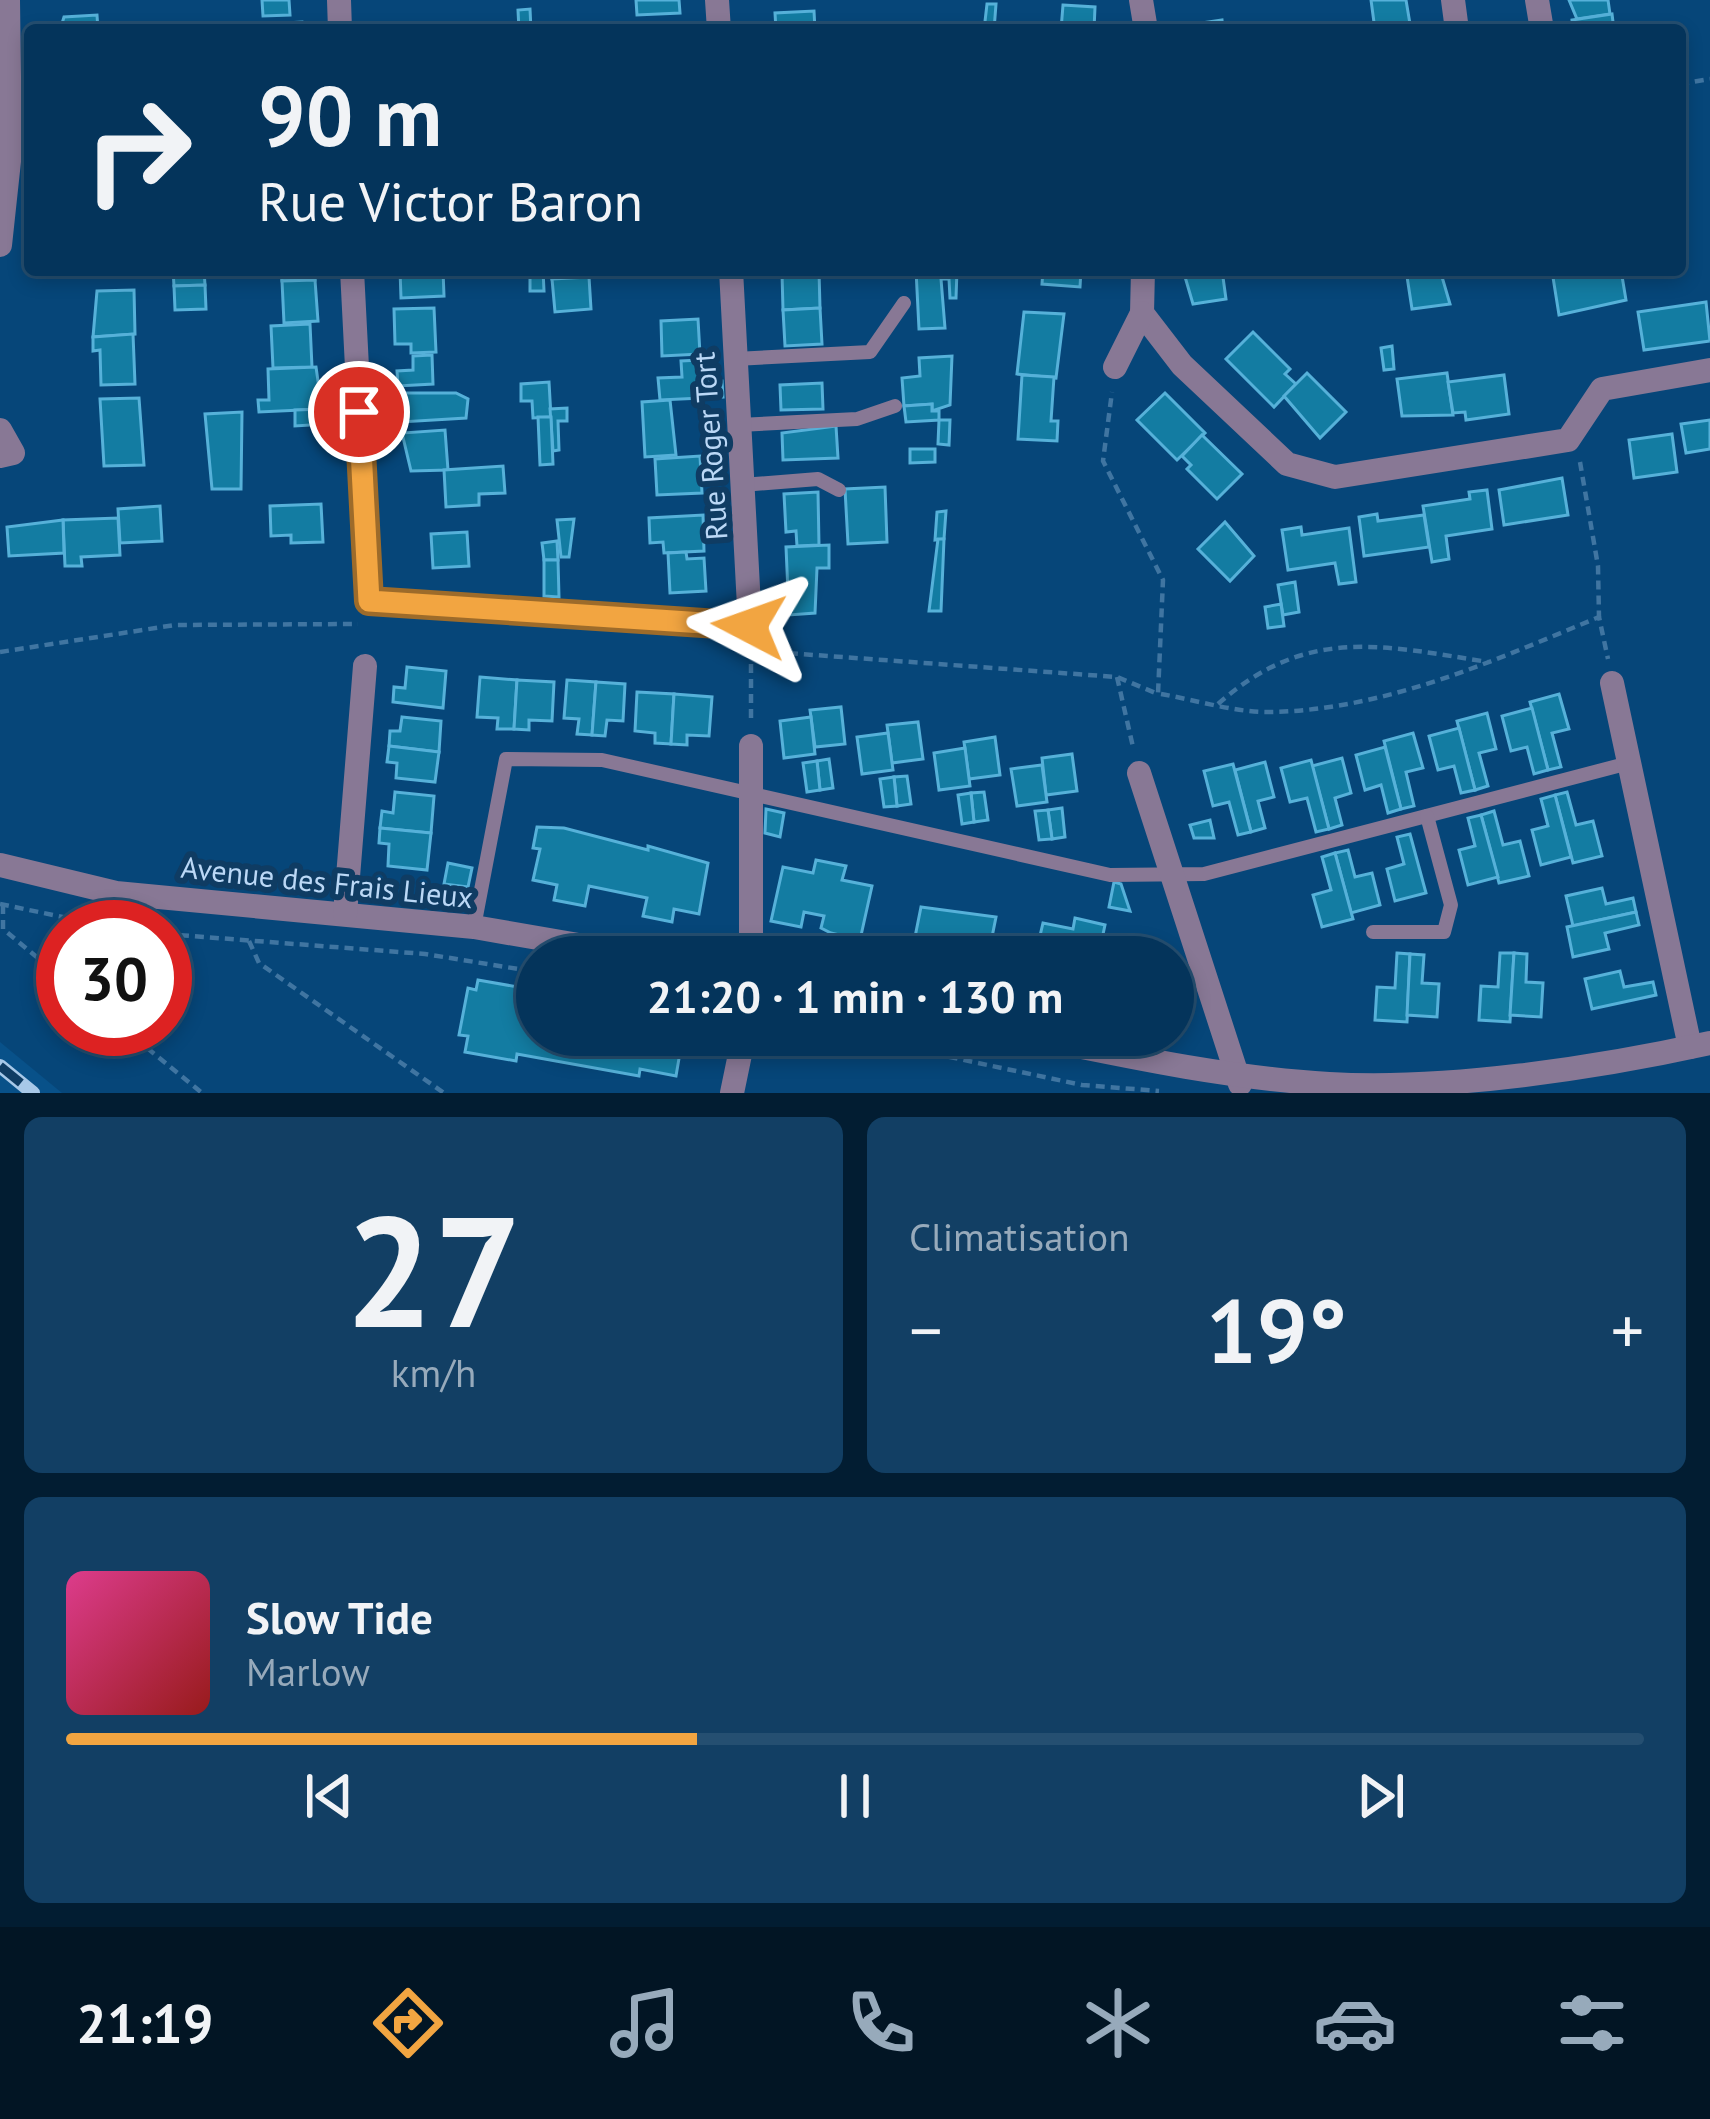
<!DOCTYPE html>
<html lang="fr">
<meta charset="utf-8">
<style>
body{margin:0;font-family:"PT Sans",sans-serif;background:#123f64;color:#f1f3f6;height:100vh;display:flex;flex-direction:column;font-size:45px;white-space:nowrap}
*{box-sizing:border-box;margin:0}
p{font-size:39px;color:#97aabb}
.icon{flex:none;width:66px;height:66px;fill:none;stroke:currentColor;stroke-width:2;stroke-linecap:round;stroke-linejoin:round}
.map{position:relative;height:1093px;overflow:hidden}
.sheet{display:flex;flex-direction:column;gap:24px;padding:24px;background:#021d32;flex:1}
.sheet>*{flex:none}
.hud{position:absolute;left:24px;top:24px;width:1662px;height:252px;border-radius:12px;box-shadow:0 6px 18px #0003,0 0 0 3px #254f71;background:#04345b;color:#f1f3f6;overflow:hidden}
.speed{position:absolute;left:36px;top:900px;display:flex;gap:24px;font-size:60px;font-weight:700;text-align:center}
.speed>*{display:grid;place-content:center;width:156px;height:156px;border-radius:50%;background:#04345b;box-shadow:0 6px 18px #0003,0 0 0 3px #254f71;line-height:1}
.speed .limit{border:18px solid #d22;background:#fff;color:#111}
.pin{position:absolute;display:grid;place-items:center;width:102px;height:102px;color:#fff;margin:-51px;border:6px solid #fff;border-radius:50%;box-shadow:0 3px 12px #0007}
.me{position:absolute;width:132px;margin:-66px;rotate:274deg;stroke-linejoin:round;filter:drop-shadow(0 0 9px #0008)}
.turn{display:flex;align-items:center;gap:42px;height:252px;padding:0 36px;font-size:54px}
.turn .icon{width:156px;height:156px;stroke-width:2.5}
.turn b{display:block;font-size:84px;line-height:102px}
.big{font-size:90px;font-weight:600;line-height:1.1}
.sheet .tile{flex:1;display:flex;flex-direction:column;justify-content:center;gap:18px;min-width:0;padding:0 42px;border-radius:18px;background:#123f64}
.sheet .dial{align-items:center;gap:0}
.dial b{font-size:156px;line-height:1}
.song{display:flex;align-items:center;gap:36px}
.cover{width:144px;height:144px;border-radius:18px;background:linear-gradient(135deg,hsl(330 70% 55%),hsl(0 70% 35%))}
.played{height:12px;border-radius:6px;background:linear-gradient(90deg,#f2a541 40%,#254f71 40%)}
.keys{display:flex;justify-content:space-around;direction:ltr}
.heat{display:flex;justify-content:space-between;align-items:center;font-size:66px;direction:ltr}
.sheet .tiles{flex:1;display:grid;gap:24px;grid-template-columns:1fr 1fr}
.tile:last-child{grid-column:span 2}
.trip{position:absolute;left:516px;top:936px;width:678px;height:120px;border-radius:60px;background:#04345b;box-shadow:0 6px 18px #0003,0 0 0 3px #254f71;font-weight:600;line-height:120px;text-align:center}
.menu{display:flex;height:192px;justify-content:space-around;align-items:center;background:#021524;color:#97aabb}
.menu .icon{width:84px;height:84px}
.menu .on{color:#f2a541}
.menu b{font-size:54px;color:#f1f3f6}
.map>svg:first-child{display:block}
.built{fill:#085189}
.building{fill:#137ca2;stroke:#56b1d9;stroke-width:3}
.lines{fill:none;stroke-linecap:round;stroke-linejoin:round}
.path{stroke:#4075a1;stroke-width:4.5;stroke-dasharray:9 6;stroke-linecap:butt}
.lane{stroke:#887895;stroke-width:14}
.street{stroke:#887895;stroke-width:24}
.rail-casing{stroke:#a7c8e8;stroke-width:14}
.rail{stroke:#0f3c63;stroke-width:9;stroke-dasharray:27;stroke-linecap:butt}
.route-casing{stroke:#9d6b2a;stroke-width:30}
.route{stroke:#f2a541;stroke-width:21}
.labels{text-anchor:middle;stroke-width:12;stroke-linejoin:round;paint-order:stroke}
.street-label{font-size:30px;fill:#bbd8f6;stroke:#0f3c63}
</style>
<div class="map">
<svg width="1710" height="1093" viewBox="0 0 1710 1093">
<rect width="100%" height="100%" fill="#064679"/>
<polygon class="built" points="0,1042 62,1093 0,1093"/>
<g class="building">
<polygon points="262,0 289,0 290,15 263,16"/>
<polygon points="636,0 679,0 680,13 637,15"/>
<polygon points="1371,0 1406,0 1411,30 1375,30"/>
<polygon points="1569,0 1608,0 1610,14 1577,19"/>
<polygon points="987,4 996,4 994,30 984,30"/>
<polygon points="1063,5 1095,7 1094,30 1061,30"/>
<polygon points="530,9 531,30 519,30 518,10"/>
<polygon points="814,11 815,30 776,30 775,13"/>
<polygon points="1612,14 1614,30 1573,30 1572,20"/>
<polygon points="97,15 98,30 60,30 64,17"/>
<polygon points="1222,20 1223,30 1189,30 1188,25"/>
<polygon points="302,22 303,30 267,30 266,24"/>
<polygon points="173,270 204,270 205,285 174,286"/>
<polygon points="281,270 315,270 315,280 282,281"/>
<polygon points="400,270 443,270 444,296 401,298"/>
<polygon points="530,270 543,270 544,291 530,291"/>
<polygon points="552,270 621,270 622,275 552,279"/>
<polygon points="916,270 957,270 956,298 950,298 949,279 941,279 945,328 919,329"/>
<polygon points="1043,270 1081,270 1080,287 1042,284"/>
<polygon points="1183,270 1222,270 1226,299 1193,304"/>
<polygon points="1406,270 1440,270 1450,304 1412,309"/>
<polygon points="1621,270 1626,300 1559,315 1552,271"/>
<polygon points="819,271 820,308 783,310 782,273"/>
<polygon points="589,277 591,309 555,312 552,279"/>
<polygon points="315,280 318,321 284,323 282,281"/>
<polygon points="205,285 206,309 175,310 174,286"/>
<polygon points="134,290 135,334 93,337 97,291"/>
<polygon points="1706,302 1710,341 1644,350 1638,312"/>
<polygon points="434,308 436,352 411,353 411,344 395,344 394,309"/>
<polygon points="820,308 822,344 785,346 783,310"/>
<polygon points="1024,312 1064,314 1056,378 1017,374"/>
<polygon points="698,319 700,354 662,356 661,321"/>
<polygon points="310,324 312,367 273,368 271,326"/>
<polygon points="1253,332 1290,369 1285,374 1296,384 1274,407 1226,359"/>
<polygon points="133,334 135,384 101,385 100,350 93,351 93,337"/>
<polygon points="1392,346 1394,369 1384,370 1381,348"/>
<polygon points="432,355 433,384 398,386 397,371 413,370 413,356"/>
<polygon points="952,356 950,405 932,411 932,404 904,406 902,378 920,376 919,358"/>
<polygon points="700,360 701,382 722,381 723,397 660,400 658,378 682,377 681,361"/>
<polygon points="316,367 322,409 259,412 258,400 269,400 268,369"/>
<polygon points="1307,373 1346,412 1320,438 1284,396"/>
<polygon points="1447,373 1453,415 1402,416 1397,379"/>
<polygon points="1022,375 1054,377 1051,421 1058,421 1057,441 1018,439"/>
<polygon points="1504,375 1509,414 1466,420 1465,412 1453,413 1448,382"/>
<polygon points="549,382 551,417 533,418 532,401 521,401 521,384"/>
<polygon points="822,383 823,409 781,410 780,385"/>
<polygon points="400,393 456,393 468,399 466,418 401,422"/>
<polygon points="1165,393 1205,433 1177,460 1137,420"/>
<polygon points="139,398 144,465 104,466 100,399"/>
<polygon points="670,400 676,455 645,457 642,402"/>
<polygon points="932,404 932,411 939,411 939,420 906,422 904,406"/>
<polygon points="567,408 567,421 558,421 559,450 553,451 550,409"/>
<polygon points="325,409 326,424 295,426 295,410"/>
<polygon points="242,412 241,489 212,489 205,414"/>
<polygon points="538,417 551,417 553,464 540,465"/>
<polygon points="939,420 950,420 949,445 938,444"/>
<polygon points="1710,420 1710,449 1686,453 1681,424"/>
<polygon points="836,426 838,458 783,460 782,433"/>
<polygon points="445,430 448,470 411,471 402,433"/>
<polygon points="1672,434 1677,472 1634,478 1629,440"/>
<polygon points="1202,435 1242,474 1217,499 1187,469 1191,465 1182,456"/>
<polygon points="910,449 935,449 935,462 910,463"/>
<polygon points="700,456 702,493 657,495 655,459"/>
<polygon points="503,466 505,493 479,494 479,505 446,507 444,470"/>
<polygon points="1562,478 1568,515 1504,525 1499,490"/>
<polygon points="885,487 887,542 848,544 845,489"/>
<polygon points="1487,490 1492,529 1446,536 1449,559 1432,562 1423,506 1470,499 1469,492"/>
<polygon points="818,492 819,545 797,546 796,531 786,532 784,494"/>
<polygon points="321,504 323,542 291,543 291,535 271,536 270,506"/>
<polygon points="160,506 162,541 120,543 118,509"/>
<polygon points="946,511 944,539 935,540 937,512"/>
<polygon points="1377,514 1378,521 1424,515 1429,547 1364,556 1359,517"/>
<polygon points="703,515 704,551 664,553 663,542 650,543 649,518"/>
<polygon points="118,518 120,555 81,557 82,566 65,566 63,520"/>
<polygon points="574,519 569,557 561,557 557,520"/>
<polygon points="63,520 64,553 9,556 7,527"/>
<polygon points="1225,522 1254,556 1230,581 1198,549"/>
<polygon points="1301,527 1302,535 1349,528 1356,582 1339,584 1335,563 1288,570 1282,530"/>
<polygon points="467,532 469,566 433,568 431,534"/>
<polygon points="938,539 944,539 941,611 929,611"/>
<polygon points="557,541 558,560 544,560 542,543"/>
<polygon points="829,545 829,568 817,568 815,613 789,615 786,547"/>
<polygon points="686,552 687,559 704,558 706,591 670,593 668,553"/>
<polygon points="544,560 558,560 559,597 544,596"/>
<polygon points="1295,582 1299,612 1283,615 1278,585"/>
<polygon points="1281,604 1284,626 1268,628 1265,607"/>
<polygon points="407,667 446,671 443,708 393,702 394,687 405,688"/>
<polygon points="480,677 517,680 514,729 497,729 498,718 477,717"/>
<polygon points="517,680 554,682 552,721 529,720 529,730 514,729"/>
<polygon points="567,680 596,682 592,735 577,734 579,719 564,718"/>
<polygon points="596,682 625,684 623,721 607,720 605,736 592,735"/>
<polygon points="637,692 674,694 671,744 655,743 655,733 635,731"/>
<polygon points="674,694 712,697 709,736 687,735 687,745 671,744"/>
<polygon points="1559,694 1569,729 1552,733 1561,767 1548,770 1530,702"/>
<polygon points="841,707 845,744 815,747 810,710"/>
<polygon points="1532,708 1548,770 1534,774 1527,747 1511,751 1502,716"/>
<polygon points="1487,713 1496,749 1479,753 1488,786 1475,790 1457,721"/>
<polygon points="402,717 441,721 439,752 389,746 390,731 400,731"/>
<polygon points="811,717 815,754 784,758 780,721"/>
<polygon points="918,722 923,759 892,763 887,725"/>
<polygon points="1459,728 1475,790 1461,793 1454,766 1438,770 1429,736"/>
<polygon points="888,733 893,770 862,774 857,737"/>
<polygon points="1413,733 1423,768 1406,772 1414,806 1401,809 1384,741"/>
<polygon points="995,737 1000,775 969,779 964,742"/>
<polygon points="389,746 439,752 435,782 396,778 397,763 387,762"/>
<polygon points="1385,747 1401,809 1388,813 1381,785 1365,790 1356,755"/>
<polygon points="965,748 970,786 939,790 934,753"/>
<polygon points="1072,754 1077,791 1046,795 1042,758"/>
<polygon points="1342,758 1351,793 1335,798 1342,825 1329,829 1312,766"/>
<polygon points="829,759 833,788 820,790 817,761"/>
<polygon points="1311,760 1329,829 1316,832 1307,798 1290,802 1281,768"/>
<polygon points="817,761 820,790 807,792 803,763"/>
<polygon points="1265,762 1274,797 1258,801 1265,828 1251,832 1235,770"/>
<polygon points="1233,764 1251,832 1238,835 1229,802 1213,806 1204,771"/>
<polygon points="1042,765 1047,802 1017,806 1011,769"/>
<polygon points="907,776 911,804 897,806 894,777"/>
<polygon points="894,777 897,806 884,807 880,779"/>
<polygon points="395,792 434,796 431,833 380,828 382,811 393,813"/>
<polygon points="984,792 988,820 974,822 971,793"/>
<polygon points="1567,792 1576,825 1593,821 1602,856 1573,863 1555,795"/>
<polygon points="971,793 974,822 962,824 958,795"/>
<polygon points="1555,795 1571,857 1541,865 1532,830 1548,826 1541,799"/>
<polygon points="1062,808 1065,837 1052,839 1048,810"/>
<polygon points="766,809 784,813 780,837 765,833"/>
<polygon points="1048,810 1052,839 1039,840 1035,811"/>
<polygon points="1494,811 1503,845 1520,841 1529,876 1499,883 1481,815"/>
<polygon points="1481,815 1498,877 1468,885 1459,850 1475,846 1468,818"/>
<polygon points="1210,820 1214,838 1194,838 1190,825"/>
<polygon points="537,827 564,828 648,850 648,846 708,863 699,914 674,909 672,922 643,916 647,898 589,886 585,906 554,900 557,885 533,880 540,849 533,848"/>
<polygon points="380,828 431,833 427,870 388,866 389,844 379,843"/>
<polygon points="1410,834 1426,893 1395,901 1387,869 1404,864 1397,837"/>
<polygon points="1348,850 1355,877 1372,873 1380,905 1351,913 1335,853"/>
<polygon points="1335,853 1353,919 1322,927 1313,895 1331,890 1322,857"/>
<polygon points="816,860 846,866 842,880 872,886 860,940 831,933 821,928 824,916 804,912 801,927 771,921 783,867 813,873"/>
<polygon points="448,863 472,868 468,887 444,884"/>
<polygon points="1114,882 1121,884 1130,911 1109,907"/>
<polygon points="1602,888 1606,904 1633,898 1636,912 1573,926 1566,896"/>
<polygon points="921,907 996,917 988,957 911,957"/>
<polygon points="1636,912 1639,925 1605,933 1609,949 1573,957 1567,927"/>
<polygon points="1075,918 1105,925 1102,939 1132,945 1129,957 1035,957 1043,923 1073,929"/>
<polygon points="1397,953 1410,954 1407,1022 1375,1020 1377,987 1395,988"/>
<polygon points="1500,953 1514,953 1510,1022 1479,1020 1481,986 1498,987"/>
<polygon points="1514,953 1527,954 1526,982 1543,983 1541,1017 1510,1015"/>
<polygon points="1410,954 1424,955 1422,983 1439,984 1437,1017 1407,1015"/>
<polygon points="1620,971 1624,987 1653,982 1656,995 1592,1009 1585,979"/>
<polygon points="478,980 529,989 528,996 537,997 537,1035 683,1035 676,1076 640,1069 639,1076 517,1054 516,1061 465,1052 468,1036 459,1035 468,988 476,990"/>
</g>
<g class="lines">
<g class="path">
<polyline points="1680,84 1710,79"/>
<polyline points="1580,462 1598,566 1599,617"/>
<polyline points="751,649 751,722"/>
<polyline points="759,651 1117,677 1158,694 1163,580 1103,461 1112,392"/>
<polyline points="0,652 175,625 358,624"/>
<polyline points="1117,677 1133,747"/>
<path d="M1161 694C1196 700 1236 713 1271 712 1386 710 1495 660 1599 617L1608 659"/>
<path d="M1218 704C1306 626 1381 645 1488 662"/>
<polyline points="0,904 111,927"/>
<polyline points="3,905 3,929 63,979"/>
<polyline points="165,934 425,954 537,972"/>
<polyline points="249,941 259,963 444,1093"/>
<polyline points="124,1029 202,1093"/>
<polyline points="846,1035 1082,1085 1159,1091"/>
</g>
<g class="lane">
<polyline points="735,359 870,352 904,303"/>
<polyline points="739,425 857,419 895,406"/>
<polyline points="742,485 818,479 839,490"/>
<polyline points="474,927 506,759 602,760 1110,875 1204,874 1629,763"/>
<polyline points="1373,932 1444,932 1451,905 1427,816"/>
</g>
<g class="street">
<polyline points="339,0 340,30"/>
<polyline points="717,0 719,30"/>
<polyline points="1141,0 1146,30"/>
<polyline points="1453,0 1457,30"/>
<polyline points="1537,0 1542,30"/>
<polyline points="0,245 10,152 8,0"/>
<polyline points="352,270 369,601 750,625 731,270"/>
<polyline points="1143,270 1142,313 1182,365 1287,464 1335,477 1568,440 1602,389 1710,370"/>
<polyline points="1115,367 1142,313"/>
<polyline points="0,430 13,453 0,456"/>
<polyline points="1612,683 1690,1047"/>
<polyline points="751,746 751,957"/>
<polyline points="1139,773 1240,1084"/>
<polyline points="0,865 116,893 474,927 648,957"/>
<polyline points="345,914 365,666"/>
<path d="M1023 1035C1125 1056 1226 1078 1329 1084 1444 1091 1597 1068 1710 1043"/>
<polyline points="732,1093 744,1035"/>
</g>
<g class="rail-casing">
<polyline id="rail" points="0,1066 33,1093"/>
</g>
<use href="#rail" class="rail"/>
</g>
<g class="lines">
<g class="route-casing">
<polyline id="route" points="359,412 369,601 749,626"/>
</g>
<use href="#route" class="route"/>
</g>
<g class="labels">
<g class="street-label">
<text transform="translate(711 446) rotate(-94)" y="10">Rue Roger Tort</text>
<text transform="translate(327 883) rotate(6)" y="10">Avenue des Frais Lieux</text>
</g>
</g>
</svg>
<div class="speed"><div class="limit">30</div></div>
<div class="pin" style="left:359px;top:412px;background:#d93025"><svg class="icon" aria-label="arrive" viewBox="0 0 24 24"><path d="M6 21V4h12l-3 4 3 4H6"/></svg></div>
<svg class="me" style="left:749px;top:626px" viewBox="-20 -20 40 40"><path d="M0-17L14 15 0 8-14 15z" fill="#f2a541" stroke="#fff" stroke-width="4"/></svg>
<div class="trip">21:20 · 1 min · 130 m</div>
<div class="hud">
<div class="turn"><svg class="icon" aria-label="right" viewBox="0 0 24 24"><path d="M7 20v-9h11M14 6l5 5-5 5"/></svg><div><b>90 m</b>Rue Victor Baron</div></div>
</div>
</div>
<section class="sheet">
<div class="tiles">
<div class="tile dial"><b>27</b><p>km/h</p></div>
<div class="tile"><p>Climatisation</p>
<div class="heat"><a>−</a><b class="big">19°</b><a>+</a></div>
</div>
<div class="tile">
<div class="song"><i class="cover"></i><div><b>Slow Tide</b><p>Marlow</p></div></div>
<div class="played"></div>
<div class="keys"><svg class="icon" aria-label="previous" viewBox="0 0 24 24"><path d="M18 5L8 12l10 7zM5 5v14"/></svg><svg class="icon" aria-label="pause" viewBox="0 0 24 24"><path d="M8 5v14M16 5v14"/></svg><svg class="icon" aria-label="next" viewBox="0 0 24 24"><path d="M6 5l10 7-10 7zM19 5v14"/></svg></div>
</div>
</div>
</section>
<nav class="menu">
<b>21:19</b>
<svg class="icon on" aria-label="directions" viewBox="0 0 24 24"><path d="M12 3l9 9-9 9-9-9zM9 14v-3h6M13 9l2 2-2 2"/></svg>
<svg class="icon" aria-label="music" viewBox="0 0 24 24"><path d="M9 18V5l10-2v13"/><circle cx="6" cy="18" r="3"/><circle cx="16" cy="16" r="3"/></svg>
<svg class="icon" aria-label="phone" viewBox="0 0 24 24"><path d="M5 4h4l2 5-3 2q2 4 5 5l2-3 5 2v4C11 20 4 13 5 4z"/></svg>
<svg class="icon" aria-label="climate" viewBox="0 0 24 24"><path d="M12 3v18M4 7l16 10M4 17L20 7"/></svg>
<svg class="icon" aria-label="car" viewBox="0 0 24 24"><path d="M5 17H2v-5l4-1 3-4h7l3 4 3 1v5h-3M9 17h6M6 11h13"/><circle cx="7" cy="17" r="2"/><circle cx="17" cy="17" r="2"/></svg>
<svg class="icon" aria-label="filters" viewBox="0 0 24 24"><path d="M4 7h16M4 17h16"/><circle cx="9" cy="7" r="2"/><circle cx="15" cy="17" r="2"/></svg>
</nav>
